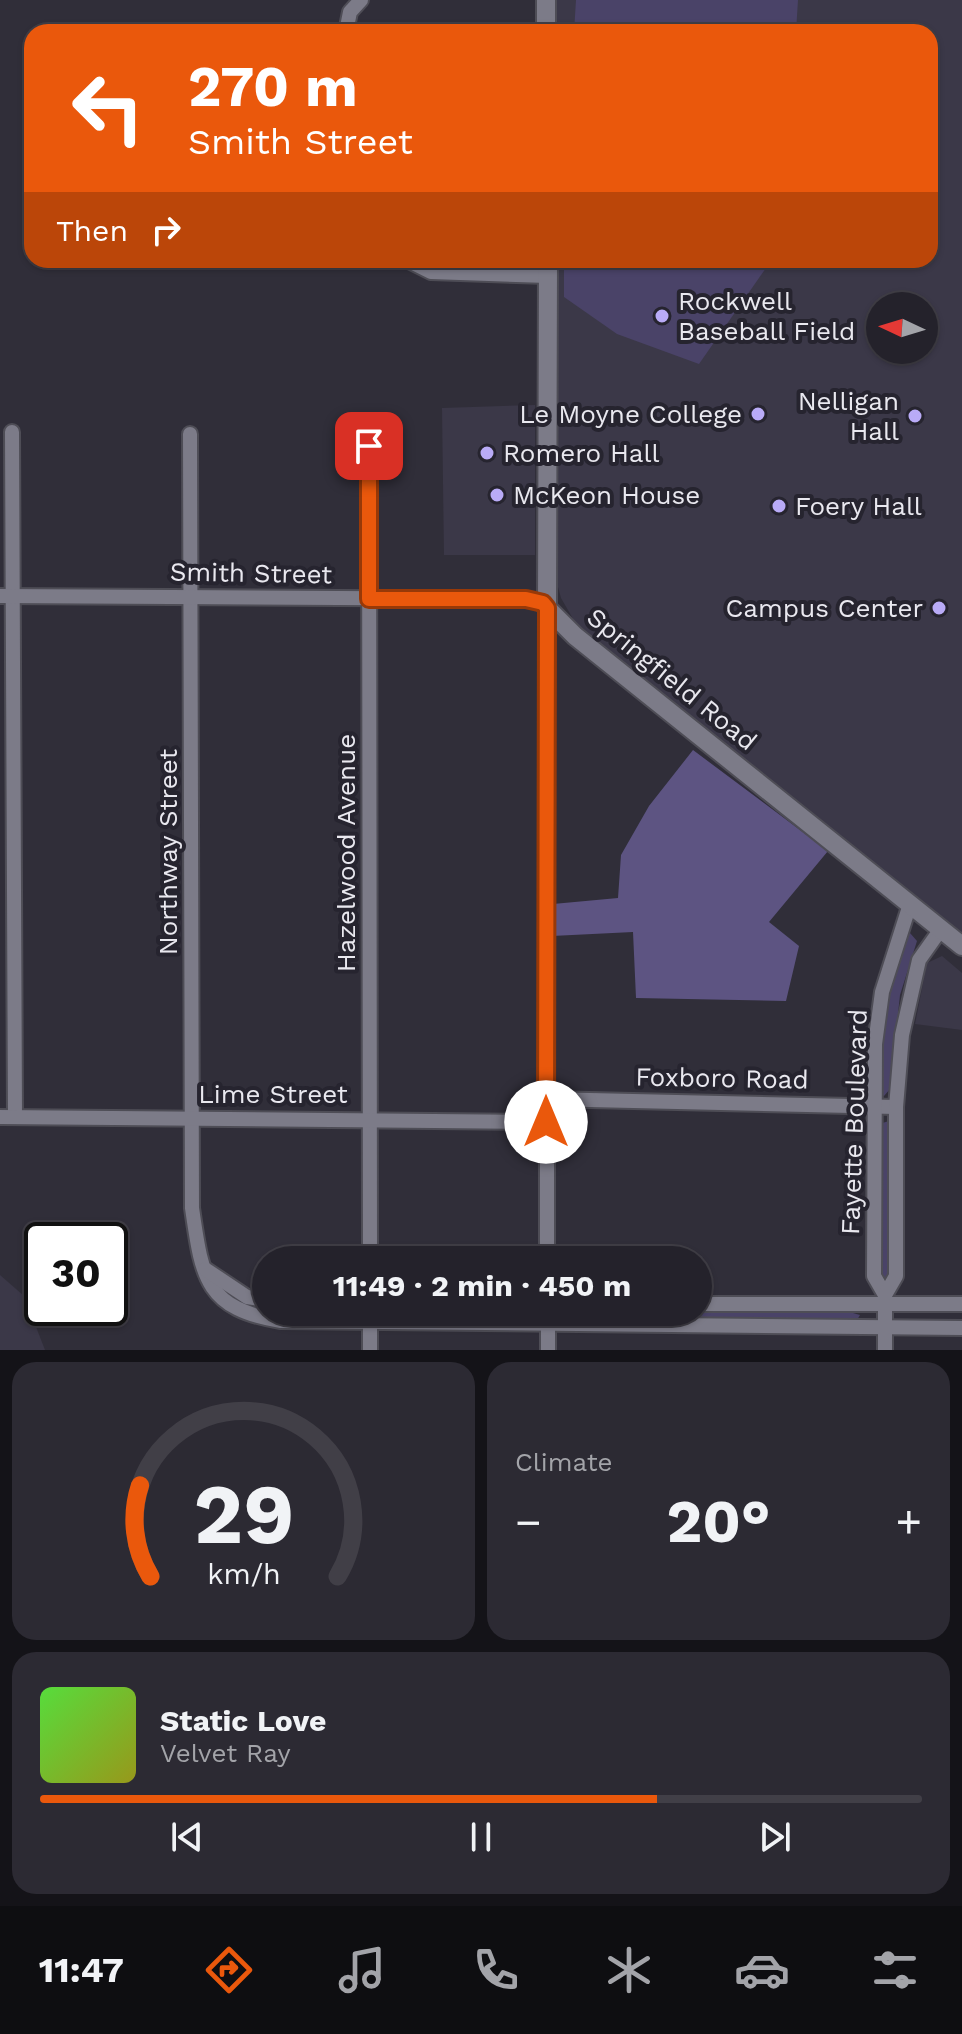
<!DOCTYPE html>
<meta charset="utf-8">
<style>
body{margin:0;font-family:"Work Sans",sans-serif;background:#2c2a33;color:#f1f3f6;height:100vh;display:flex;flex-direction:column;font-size:30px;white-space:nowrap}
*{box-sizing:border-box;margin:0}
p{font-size:26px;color:#a3a4a9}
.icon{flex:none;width:44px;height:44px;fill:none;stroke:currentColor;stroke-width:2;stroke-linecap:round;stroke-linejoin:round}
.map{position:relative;height:1350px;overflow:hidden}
.side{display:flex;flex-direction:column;gap:12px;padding:12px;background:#141318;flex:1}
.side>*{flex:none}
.guide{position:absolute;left:24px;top:24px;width:914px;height:244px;border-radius:24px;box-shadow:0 2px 6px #0004,0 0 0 2px #413f47;background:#ea580c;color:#fff;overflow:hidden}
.needle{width:52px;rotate:274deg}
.controls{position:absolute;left:866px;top:292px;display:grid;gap:16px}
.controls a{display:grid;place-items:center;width:72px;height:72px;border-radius:50%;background:#24222b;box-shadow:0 2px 6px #0004,0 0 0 2px #413f47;font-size:40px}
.speed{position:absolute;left:24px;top:1222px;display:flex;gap:16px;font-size:40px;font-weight:700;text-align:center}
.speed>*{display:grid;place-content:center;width:104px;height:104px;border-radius:50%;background:#24222b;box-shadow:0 2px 6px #0004,0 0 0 2px #413f47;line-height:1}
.speed .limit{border:4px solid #111;border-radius:12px;background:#fff;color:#111}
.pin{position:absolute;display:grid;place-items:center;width:68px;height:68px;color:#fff;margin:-34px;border-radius:16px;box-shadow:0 4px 12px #0006}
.me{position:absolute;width:88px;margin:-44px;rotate:0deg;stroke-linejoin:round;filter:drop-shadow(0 0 6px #0008)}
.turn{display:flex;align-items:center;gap:28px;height:168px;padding:0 32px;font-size:36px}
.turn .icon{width:104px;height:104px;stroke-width:2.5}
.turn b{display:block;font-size:56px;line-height:68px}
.then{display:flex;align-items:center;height:76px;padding:0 32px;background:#0003;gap:16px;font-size:30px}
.big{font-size:60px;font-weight:700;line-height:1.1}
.side .card{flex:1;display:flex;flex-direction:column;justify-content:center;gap:12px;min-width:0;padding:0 28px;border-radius:24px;background:#2c2a33}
.side .dial{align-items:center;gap:0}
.dial svg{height:208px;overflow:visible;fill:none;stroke:#413f47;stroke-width:7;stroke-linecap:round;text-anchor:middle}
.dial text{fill:#f1f3f6;stroke:none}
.song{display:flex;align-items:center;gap:24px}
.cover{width:96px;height:96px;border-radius:12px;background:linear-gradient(135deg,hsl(110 70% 55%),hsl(60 70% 35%))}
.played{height:8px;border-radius:4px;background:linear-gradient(90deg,#ea580c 70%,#413f47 70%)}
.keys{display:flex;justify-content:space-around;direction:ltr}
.heat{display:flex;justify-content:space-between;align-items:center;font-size:44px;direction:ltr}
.side .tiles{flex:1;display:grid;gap:12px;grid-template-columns:1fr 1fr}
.card:last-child{grid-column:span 2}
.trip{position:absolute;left:252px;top:1246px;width:460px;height:80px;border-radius:40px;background:#24222b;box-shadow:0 2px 6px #0004,0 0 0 2px #413f47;font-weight:700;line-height:80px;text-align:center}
.menu{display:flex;height:128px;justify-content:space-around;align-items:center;background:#0e0e11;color:#a3a4a9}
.menu .icon{width:56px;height:56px}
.menu .selected{color:#ea580c}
.menu b{font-size:36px;color:#f1f3f6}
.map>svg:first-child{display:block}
.built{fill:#3b3848;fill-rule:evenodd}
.green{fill:#4a4368}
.forest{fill:#5d5482}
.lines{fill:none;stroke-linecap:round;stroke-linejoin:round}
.minor-casing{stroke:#4e4d56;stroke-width:18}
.tertiary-casing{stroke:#4e4d56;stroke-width:22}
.minor{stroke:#7c7b88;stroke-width:14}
.tertiary{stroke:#7c7b88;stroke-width:18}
.route-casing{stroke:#983908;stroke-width:20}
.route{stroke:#ea580c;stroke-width:14}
.poi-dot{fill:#b9abf7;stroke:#26242f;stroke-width:3}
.labels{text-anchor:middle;stroke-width:8;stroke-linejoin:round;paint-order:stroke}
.poi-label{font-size:26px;fill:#e9e8ef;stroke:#26242f;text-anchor:start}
.street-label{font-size:26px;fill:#e9e8ef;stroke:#26242f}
</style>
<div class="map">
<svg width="962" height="1350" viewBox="0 0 962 1350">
<rect width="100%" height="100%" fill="#302e39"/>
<g class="built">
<path d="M556 0H962V936L580 631 561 598 553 569 555 260H930V32H556ZM880 306H924V350H880Z"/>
<polygon points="535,405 535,555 444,555 442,408"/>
<polygon points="942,956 962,973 962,1030 915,1024 927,963"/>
<polygon points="0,1275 24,1296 45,1350 0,1350"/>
</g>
<g class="green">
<polygon points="576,0 798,0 796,32 574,32"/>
<polygon points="564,260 767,260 766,268 699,364 617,334 564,297"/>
<path d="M910 933 917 941 900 995 890 1089 884 1096 880 1094C872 1042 889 983 907 934Z"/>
<polygon points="889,1121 888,1286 880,1285 879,1124"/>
<polygon points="698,1311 853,1313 860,1315 857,1320 564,1317 564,1314"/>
</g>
<polygon class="forest" points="693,750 828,851 769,922 799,946 786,1001 636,998 633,932 552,936 553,904 618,898 621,855 649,806"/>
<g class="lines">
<g class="minor-casing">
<g id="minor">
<polyline points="346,32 350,12 361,0"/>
<polyline points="407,260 431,272 548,276"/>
<polyline points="12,432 15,1117"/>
<path d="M190 434 192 1208C202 1277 205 1309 281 1321L962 1328"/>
<polyline points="369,446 370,1260"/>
<polyline points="0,596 526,599 543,603 547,608 547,1260"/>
<polyline points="546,1099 896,1107"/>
<polyline points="0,1117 546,1122"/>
<polyline points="205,1269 247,1297 266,1300"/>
<polyline points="885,1295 874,1276 875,1044 882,992 910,904"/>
<polyline points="698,1304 962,1304"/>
<polyline points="370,1312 370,1350"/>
<polyline points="548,1312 548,1350"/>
<polyline points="885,1350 885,1295 896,1276 896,1107 902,1035 919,960 941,929"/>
</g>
</g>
<g class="tertiary-casing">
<g id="tertiary">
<polyline points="546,0 546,32"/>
<polyline points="548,260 547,608 575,636 962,946"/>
</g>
</g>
<use href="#minor" class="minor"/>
<use href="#tertiary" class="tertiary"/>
</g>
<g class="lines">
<g class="route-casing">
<polyline id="route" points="369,446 369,599 526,599 543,603 547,608 546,1122"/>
</g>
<use href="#route" class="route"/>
</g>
<g class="poi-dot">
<circle cx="662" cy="316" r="8"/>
<circle cx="758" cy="414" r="8"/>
<circle cx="915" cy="416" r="8"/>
<circle cx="487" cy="453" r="8"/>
<circle cx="497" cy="495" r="8"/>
<circle cx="779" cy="506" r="8"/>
<circle cx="939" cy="608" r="8"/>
</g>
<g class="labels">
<g class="poi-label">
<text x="678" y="310">Rockwell<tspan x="678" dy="30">Baseball Field</tspan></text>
<text x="899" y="410" text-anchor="end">Nelligan<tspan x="899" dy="30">Hall</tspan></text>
<text x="742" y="423" text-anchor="end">Le Moyne College</text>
<text x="503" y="462">Romero Hall</text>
<text x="513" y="504">McKeon House</text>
<text x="795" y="515">Foery Hall</text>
<text x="923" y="617" text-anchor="end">Campus Center</text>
</g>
<g class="street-label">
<text transform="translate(251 573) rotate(1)" y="9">Smith Street</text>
<text transform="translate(672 679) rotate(39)" y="9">Springfield Road</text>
<text transform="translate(168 852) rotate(-90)" y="9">Northway Street</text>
<text transform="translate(346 853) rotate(-90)" y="9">Hazelwood Avenue</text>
<text transform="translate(722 1078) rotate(1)" y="9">Foxboro Road</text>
<text x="273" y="1103">Lime Street</text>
<text transform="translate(854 1122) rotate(-88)" y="9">Fayette Boulevard</text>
</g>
</g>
</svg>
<div class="controls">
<a><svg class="needle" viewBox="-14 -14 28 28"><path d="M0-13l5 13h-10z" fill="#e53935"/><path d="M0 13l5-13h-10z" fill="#a3a4a9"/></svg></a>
</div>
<div class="speed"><div class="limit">30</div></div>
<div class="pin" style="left:369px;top:446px;background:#d93025"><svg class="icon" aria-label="arrive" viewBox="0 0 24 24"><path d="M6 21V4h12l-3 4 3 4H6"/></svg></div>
<svg class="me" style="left:546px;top:1122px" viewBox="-20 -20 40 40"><circle r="19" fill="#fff"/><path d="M0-13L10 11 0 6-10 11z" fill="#ea580c"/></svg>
<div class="trip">11:49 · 2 min · 450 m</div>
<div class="guide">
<div class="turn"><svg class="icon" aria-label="left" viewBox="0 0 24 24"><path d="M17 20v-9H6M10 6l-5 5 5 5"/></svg><div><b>270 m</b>Smith Street</div></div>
<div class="then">Then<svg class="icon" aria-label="right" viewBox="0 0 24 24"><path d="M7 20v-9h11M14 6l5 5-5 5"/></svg></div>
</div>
</div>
<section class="side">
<div class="tiles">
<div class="card dial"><svg viewBox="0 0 100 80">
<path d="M14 69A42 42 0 1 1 86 69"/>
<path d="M14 69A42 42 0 0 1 10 34" stroke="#ea580c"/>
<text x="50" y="56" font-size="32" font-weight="700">29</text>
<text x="50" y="72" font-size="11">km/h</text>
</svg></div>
<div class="card"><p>Climate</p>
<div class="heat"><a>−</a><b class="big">20°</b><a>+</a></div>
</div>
<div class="card">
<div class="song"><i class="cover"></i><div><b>Static Love</b><p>Velvet Ray</p></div></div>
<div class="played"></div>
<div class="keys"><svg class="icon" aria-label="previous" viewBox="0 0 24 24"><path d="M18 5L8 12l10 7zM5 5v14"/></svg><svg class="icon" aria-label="pause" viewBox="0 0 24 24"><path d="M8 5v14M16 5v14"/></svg><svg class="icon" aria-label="next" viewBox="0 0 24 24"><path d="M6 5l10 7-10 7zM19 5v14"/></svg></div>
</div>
</div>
</section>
<nav class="menu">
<b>11:47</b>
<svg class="icon selected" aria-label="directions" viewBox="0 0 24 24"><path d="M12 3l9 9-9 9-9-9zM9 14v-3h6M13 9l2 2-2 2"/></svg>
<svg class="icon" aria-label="music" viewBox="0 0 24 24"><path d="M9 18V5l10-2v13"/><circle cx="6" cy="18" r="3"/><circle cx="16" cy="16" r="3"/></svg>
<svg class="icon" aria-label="phone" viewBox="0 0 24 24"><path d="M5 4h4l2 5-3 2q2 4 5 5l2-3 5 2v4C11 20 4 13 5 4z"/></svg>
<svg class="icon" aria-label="climate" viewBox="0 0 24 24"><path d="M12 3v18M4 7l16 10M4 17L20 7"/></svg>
<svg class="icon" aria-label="car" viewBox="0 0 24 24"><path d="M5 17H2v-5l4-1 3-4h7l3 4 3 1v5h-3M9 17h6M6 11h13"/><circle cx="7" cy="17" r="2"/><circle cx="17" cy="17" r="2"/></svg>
<svg class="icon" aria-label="filters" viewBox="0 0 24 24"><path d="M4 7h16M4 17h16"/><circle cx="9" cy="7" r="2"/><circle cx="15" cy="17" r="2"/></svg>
</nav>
